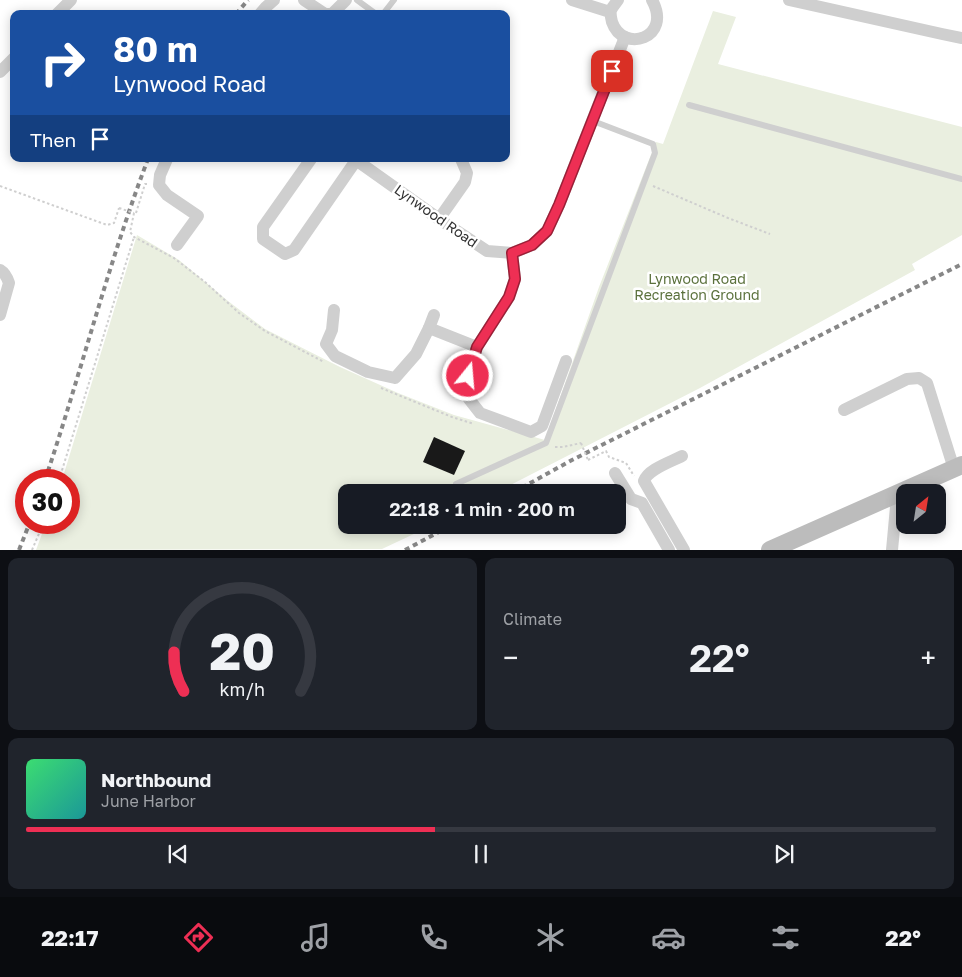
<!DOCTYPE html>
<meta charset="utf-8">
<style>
body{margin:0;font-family:"Golos Text",sans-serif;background:#20242c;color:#f1f3f6;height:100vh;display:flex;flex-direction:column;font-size:19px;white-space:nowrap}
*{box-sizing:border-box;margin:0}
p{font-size:16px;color:#9ea1a6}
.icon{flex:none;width:28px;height:28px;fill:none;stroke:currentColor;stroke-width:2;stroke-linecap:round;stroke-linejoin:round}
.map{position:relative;height:550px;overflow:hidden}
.drawer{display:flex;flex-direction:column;gap:8px;padding:8px;background:#0d0f14;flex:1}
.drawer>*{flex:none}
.banner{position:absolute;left:10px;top:10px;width:500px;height:152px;border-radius:10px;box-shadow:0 2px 12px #0003;background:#1a4fa0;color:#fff;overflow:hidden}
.needle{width:32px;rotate:30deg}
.buttons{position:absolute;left:896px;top:484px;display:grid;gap:10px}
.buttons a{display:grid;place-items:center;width:50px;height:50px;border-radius:10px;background:#171b24;box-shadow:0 2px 12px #0003;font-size:25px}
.speed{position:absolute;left:15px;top:469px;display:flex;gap:10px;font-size:25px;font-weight:700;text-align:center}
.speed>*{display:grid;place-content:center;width:65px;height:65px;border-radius:50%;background:#171b24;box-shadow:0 2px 12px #0003;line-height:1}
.speed .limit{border:8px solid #d22;background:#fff;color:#111}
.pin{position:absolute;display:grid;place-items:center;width:42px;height:42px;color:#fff;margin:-21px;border-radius:10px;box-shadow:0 2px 8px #0006}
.me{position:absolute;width:55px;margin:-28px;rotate:17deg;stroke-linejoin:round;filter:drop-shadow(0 0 4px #0008)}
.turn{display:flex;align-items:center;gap:18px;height:105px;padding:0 20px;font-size:22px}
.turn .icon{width:65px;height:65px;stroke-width:2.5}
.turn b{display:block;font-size:35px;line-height:42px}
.then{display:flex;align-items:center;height:48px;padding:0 20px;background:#0003;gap:10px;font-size:19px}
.big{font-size:38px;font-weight:600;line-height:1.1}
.drawer .widget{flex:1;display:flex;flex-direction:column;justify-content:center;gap:8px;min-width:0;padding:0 18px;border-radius:10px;background:#20242c}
.drawer .dial{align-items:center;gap:0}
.dial svg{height:130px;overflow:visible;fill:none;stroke:#363941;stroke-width:7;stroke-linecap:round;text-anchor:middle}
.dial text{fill:#f1f3f6;stroke:none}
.song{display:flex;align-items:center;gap:15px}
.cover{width:60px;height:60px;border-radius:8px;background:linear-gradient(135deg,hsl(140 70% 55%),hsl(180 70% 35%))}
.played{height:5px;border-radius:2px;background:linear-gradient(90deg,#ee2f54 45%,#363941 45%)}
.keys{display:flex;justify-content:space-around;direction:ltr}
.heat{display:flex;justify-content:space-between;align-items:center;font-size:28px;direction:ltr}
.drawer .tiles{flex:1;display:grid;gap:8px;grid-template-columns:1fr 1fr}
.widget:last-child{grid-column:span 2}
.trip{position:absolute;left:338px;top:484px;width:288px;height:50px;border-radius:10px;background:#171b24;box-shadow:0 2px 12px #0003;font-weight:600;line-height:50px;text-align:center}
.tabs{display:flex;height:80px;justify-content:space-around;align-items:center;background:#090b0e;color:#9ea1a6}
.tabs .icon{width:35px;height:35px}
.tabs .selected{color:#ee2f54}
.tabs b{font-size:22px;color:#f1f3f6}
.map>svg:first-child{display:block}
.green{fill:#eaefe0}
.building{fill:#191919}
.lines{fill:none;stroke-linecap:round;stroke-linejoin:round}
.path{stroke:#cfcfcf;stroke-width:2;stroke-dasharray:2.5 2.5;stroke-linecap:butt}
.lane{stroke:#cfcfcf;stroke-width:6}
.street{stroke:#cfcfcf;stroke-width:12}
.secondary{stroke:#bcbcbc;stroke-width:18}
.rail{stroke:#878787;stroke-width:4;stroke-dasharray:5 4;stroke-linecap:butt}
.path-bridge{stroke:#cfcfcf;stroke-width:2;stroke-dasharray:2.5 2.5;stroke-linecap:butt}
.route-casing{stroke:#9b1f37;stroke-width:12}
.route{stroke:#ee2f54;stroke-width:9}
.labels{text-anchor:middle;stroke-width:5;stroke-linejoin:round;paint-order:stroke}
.street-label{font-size:14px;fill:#323232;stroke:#fff}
.park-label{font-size:14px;fill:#5b713c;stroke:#fff}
</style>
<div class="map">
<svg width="962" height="550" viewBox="0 0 962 550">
<rect width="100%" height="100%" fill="#fff"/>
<polygon class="green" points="713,11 736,17 718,64 962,127 962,235 912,264 915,270 700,388 497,492 346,492 346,525 433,525 382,549 36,550 46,523 69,522 69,480 62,480 137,235 179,260 228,301 265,329 340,367 398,393 454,415 545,440 599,287 656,142 663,144"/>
<polygon class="building" points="434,437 465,451 454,475 423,462"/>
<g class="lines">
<g class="path">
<polyline points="0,186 107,225 114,223 119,208"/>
<polyline points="653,186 728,218 770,234"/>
<polyline points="134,213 130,232 134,237 174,258 205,282 239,313 265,331 324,362"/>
<polyline points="136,213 145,184 147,184"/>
<polyline points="381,388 452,417 474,424"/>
<polyline points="555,447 563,447 581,443"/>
<polyline points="588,460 606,451 609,457 626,463 634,476"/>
<polyline points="59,480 134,237"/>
<polyline points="32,550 44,522"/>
</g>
<g class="lane">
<polyline points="357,0 376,14"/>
<polyline points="383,14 394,0"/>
<polyline points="689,105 962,179"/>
<polyline points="456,484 546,443 655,153 653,144 593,121"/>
</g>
<g class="street">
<polyline points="304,0 325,14 332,14 346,0"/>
<polyline points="572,0 610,12"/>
<path d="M618 0C616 3 613 6 611 10 610 14 611 18 612 22 623 54 673 38 652 0"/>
<polyline points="789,0 942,34 962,38"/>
<polyline points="57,14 71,0"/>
<polyline points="260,14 266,7 274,0"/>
<polyline points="0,72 14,58"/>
<polyline points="167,159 160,175 159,185 167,195 198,216 177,245"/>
<polyline points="311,159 263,227 263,239 285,254 294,250 357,159"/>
<polyline points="356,160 439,219 487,251 512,253 532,245 547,231 559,205 625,37"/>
<polyline points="439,219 465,182 467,173 461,159"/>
<path d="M0 270C5 273 7 277 9 283L0 315"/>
<polyline points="334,310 332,330 326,344 335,356 368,372 395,378 416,354 429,328 477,347 509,297 515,279 512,253"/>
<polyline points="429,328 434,315"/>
<polyline points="477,347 468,376 469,399 480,413 531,432 542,426 566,361"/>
<polyline points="844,410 907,379 919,378 927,383 954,469"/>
<path d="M682 456C671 462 648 469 644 481L684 550"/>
<polyline points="615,473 631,499 642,503 669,550"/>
<polyline points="892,550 896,507 892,495"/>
</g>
<polyline class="secondary" points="770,550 962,465"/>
<g class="rail">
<polyline points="236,14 248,0"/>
<path d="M45 480C81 373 108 264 148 159"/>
<polyline points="514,492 572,460 962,264"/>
<polyline points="19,550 30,522"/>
<polyline points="405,550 452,525"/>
</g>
<g class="path-bridge">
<polyline points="119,208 134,213"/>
<polyline points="581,443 588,460"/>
</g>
</g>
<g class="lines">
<g class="route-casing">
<polyline id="route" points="468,376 477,347 509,297 515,279 512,253 532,245 547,231 559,205 612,71"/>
</g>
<use href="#route" class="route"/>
</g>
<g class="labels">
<g class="street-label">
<text transform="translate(436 216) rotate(35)" y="5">Lynwood Road</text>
</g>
<g class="park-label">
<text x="697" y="284">Lynwood Road<tspan x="697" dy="16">Recreation Ground</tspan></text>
</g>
</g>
</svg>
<div class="buttons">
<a><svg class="needle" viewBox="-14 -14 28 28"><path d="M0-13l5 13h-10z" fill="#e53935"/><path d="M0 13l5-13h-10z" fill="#9ea1a6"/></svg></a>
</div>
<div class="speed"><div class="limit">30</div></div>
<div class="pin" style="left:612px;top:71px;background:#d93025"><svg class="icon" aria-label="arrive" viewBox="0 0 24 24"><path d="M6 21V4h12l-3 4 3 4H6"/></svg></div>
<svg class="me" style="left:468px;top:376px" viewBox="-20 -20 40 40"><circle r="17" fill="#ee2f54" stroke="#fff" stroke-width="3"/><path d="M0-11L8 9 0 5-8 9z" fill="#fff"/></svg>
<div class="trip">22:18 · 1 min · 200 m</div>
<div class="banner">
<div class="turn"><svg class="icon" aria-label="right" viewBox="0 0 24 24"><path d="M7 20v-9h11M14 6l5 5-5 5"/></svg><div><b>80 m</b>Lynwood Road</div></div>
<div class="then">Then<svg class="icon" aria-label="arrive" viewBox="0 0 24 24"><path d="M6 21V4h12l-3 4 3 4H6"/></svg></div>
</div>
</div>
<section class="drawer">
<div class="tiles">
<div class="widget dial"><svg viewBox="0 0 100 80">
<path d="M14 69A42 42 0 1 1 86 69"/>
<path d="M14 69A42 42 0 0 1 8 45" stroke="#ee2f54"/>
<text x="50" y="56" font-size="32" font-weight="700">20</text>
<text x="50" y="72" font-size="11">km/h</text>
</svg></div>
<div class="widget"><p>Climate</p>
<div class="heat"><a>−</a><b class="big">22°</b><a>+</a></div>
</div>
<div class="widget">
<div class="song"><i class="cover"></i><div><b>Northbound</b><p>June Harbor</p></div></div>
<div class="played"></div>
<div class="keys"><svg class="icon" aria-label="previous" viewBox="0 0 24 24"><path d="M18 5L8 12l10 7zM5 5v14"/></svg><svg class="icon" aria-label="pause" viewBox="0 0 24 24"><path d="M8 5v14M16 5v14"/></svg><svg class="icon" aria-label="next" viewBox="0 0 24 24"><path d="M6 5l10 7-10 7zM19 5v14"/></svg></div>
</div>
</div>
</section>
<nav class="tabs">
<b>22:17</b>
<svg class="icon selected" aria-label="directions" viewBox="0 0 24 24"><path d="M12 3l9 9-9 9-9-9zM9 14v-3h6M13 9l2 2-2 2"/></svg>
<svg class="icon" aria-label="music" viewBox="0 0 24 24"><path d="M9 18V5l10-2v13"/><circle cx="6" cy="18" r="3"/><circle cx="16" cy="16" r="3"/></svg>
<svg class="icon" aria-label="phone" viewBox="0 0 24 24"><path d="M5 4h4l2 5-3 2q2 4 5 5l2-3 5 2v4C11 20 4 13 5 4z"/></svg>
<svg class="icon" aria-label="climate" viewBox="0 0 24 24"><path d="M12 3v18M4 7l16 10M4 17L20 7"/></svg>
<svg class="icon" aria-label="car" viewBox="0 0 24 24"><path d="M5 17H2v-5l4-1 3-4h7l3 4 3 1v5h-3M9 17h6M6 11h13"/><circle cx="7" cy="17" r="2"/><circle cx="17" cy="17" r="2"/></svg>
<svg class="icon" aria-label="filters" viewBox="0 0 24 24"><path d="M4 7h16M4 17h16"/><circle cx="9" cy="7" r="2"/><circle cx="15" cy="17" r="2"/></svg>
<b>22°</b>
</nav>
